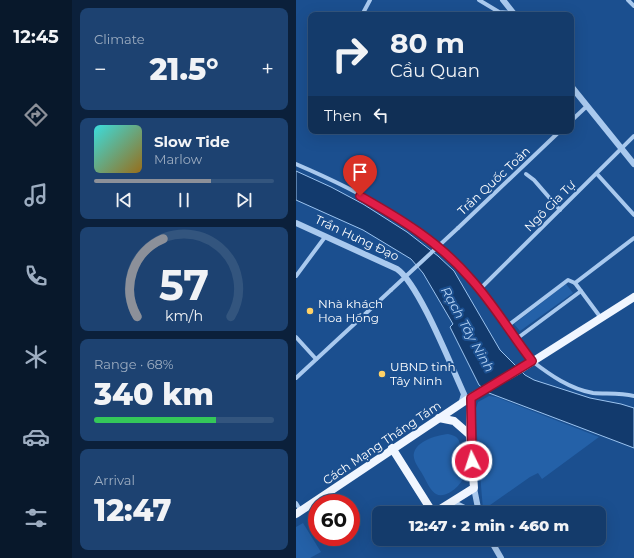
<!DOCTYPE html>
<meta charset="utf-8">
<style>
body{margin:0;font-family:Montserrat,sans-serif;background:#1d4271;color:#f1f3f6;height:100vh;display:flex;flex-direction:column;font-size:15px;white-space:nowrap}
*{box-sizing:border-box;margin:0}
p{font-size:13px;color:#9dadc1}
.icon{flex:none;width:22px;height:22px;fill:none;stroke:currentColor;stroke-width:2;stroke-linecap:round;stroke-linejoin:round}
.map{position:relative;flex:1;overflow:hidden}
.panel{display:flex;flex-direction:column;gap:8px;padding:8px;background:#0b203b;width:224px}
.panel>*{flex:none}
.guide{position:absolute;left:12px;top:12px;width:266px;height:122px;border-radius:8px;box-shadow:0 4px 16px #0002,0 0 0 1px #33557e;background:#143b6b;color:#f1f3f6;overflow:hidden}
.speed{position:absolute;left:12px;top:494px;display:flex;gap:8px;font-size:20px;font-weight:700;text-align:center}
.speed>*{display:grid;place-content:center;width:52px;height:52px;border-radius:50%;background:#143b6b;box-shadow:0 4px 16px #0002,0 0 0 1px #33557e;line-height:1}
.speed .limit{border:6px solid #d22;background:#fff;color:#111}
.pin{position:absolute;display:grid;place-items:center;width:34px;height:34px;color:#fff;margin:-41px -17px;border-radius:50% 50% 50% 0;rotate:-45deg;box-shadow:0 0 4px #0007}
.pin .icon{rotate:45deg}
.me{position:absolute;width:44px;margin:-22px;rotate:356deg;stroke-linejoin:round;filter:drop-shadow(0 0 3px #0008)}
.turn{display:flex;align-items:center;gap:14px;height:84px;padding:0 16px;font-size:18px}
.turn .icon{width:52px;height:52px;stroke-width:2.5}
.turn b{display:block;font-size:28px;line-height:34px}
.then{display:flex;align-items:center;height:38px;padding:0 16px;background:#0003;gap:8px;font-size:15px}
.big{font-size:30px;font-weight:800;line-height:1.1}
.panel .tile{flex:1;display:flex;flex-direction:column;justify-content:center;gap:6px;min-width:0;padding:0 14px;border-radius:8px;background:#1d4271}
.panel .dial{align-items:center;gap:0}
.dial svg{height:104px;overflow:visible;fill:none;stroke:#33557e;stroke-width:7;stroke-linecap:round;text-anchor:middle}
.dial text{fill:#f1f3f6;stroke:none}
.song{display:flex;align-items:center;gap:12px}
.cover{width:48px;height:48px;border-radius:6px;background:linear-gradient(135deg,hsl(180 70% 55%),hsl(40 70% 35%))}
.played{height:4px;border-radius:2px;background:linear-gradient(90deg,#8c9099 65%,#33557e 65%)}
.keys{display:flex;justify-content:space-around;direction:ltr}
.heat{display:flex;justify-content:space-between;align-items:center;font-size:22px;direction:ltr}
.charge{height:6px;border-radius:3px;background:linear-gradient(90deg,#34c759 68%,#33557e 0)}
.trip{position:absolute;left:76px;top:506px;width:234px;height:40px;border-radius:8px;background:#143b6b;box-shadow:0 4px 16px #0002,0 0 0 1px #33557e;font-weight:800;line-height:40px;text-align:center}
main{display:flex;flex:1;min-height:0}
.tab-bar{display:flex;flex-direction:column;width:72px;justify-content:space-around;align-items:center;background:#08182b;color:#9dadc1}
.tab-bar .icon{width:28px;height:28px}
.tab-bar .on{color:#8c9099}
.tab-bar b{font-size:18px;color:#f1f3f6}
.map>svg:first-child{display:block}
.green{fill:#2461a8}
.water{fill:#123a6d;stroke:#9cc4f0}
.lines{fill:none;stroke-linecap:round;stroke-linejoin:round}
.minor{stroke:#a9c9ee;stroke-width:4}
.tertiary{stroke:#a9c9ee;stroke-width:6}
.primary{stroke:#f0f6ff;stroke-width:8}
.minor-bridge{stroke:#a9c9ee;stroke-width:4}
.route-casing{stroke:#92132f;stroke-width:10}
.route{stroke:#e11d48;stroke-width:7}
.poi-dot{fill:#ffd166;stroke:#1b4f8f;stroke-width:1.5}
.labels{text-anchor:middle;stroke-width:4;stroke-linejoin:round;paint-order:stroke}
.street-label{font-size:12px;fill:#fff;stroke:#1b4f8f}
.poi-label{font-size:12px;fill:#fff;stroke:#1b4f8f;text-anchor:start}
.water-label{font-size:13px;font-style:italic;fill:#b5d3f5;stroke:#1b4f8f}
</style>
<main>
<nav class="tab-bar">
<b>12:45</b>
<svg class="icon on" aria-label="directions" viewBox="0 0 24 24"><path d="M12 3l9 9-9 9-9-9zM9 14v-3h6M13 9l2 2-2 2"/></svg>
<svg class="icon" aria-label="music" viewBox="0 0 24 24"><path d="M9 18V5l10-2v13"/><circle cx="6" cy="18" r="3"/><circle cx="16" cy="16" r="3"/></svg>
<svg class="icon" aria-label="phone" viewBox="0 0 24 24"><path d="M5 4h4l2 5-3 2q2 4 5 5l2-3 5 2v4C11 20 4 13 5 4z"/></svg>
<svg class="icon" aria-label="climate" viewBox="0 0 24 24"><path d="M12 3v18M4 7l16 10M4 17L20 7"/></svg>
<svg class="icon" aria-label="car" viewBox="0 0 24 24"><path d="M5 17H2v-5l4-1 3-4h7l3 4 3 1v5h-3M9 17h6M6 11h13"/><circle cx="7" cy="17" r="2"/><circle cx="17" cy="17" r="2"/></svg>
<svg class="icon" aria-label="filters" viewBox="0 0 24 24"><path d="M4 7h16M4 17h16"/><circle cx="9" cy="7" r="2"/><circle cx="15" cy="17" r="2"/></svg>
</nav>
<section class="panel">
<div class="tile"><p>Climate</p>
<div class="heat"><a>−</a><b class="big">21.5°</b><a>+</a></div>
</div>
<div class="tile">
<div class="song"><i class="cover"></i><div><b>Slow Tide</b><p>Marlow</p></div></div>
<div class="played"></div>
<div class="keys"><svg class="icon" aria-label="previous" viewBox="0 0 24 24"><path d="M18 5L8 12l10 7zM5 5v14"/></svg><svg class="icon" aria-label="pause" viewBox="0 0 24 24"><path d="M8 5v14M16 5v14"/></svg><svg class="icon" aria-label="next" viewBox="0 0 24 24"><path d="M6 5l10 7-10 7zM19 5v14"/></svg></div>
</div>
<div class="tile dial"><svg viewBox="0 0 100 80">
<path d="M14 69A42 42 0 1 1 86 69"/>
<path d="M14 69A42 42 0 0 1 34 9" stroke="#8c9099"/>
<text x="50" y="56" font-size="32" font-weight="700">57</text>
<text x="50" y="72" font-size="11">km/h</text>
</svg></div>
<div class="tile"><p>Range · 68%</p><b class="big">340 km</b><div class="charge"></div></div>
<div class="tile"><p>Arrival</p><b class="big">12:47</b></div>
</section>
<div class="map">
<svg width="338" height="558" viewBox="0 0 338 558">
<rect width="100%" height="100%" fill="#1b4f8f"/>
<g class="green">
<polygon points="270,284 277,293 224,331 218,324"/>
<polygon points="193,396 200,397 303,437 246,479 242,473 234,477 187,510 179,411 182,402"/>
<path d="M152 434C156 435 160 436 162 439 166 445 169 472 167 478 164 487 149 499 140 494 135 491 131 483 128 477 125 471 119 464 118 458 115 442 141 435 152 434Z"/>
<polygon points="7,523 25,552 14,558 0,558 0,527"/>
</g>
<polygon class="water" points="0,171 35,187 67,204 111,232 142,256 158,271 204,350 229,375 238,380 294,398 325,404 338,408 338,448 193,393 183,385 154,327 157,324 127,273 115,259 67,230 0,200"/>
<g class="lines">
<g class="minor">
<polyline points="183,0 203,12 217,13"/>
<polyline points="332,0 338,6"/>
<polyline points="66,15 74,0"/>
<polyline points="275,121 291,106"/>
<path d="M0 164C63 191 129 225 175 278 197 304 215 334 236 361 254 375 274 389 297 393 311 394 325 393 338 396"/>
<polyline points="230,174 238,180 264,210"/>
<polyline points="301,174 338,215"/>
<polyline points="162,228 264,131"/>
<polyline points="0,276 29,237"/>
<polyline points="279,283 338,238"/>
<polyline points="184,289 338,136"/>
<polyline points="210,327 272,280 279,283 305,318"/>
<polyline points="0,337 20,359"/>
<polyline points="219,340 285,291"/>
<polyline points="0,378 95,290"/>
<polyline points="0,503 5,511"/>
</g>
<g class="tertiary">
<polyline points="207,0 219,15"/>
<polyline points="275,86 338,164"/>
<path d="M0 223 101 269C123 284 155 366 168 394L165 404"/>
<polyline points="178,488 183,513"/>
<polyline points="156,502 179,513"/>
<polyline points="194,539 205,558"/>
</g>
<g class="primary">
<polyline points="143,418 158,421 174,435"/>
<polyline points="96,448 137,513"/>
<polyline points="138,513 178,488 174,435 175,398"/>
<polyline points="0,514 172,399 228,367 338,297"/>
</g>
<polyline class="minor-bridge" points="95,290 162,228"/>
</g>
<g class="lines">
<g class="route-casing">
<path id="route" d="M64 196C105 219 143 242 174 278 197 303 215 334 236 361L175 398 176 461"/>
</g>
<use href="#route" class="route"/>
</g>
<g class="poi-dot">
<circle cx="14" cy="311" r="4"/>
<circle cx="86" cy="374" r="4"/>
</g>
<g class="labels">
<g class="street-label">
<text transform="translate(198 181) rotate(-43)" y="4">Trần Quốc Toản</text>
<text transform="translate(254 206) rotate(-45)" y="4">Ngô Gia Tự</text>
<text transform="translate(61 238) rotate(25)" y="4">Trần Hưng Đạo</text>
<text transform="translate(86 443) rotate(-34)" y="4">Cách Mạng Tháng Tám</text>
</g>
<g class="poi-label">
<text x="22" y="308">Nhà khách<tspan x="22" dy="14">Hoa Hồng</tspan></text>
<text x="94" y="371">UBND tỉnh<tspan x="94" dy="14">Tây Ninh</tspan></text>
</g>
<g class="water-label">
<text transform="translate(172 329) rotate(61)" y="5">Rạch Tây Ninh</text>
</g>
</g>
</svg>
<div class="speed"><div class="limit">60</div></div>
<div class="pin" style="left:64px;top:196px;background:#d93025"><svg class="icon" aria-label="arrive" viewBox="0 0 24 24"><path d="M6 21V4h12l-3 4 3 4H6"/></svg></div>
<svg class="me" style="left:176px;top:461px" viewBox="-20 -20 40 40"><circle r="17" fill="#e11d48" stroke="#fff" stroke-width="3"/><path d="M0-11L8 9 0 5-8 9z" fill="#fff"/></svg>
<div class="trip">12:47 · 2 min · 460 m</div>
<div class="guide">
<div class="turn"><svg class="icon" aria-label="right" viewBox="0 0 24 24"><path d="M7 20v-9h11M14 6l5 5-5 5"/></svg><div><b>80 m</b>Cầu Quan</div></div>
<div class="then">Then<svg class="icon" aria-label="left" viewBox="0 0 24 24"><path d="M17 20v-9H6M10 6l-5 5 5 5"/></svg></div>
</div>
</div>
</main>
